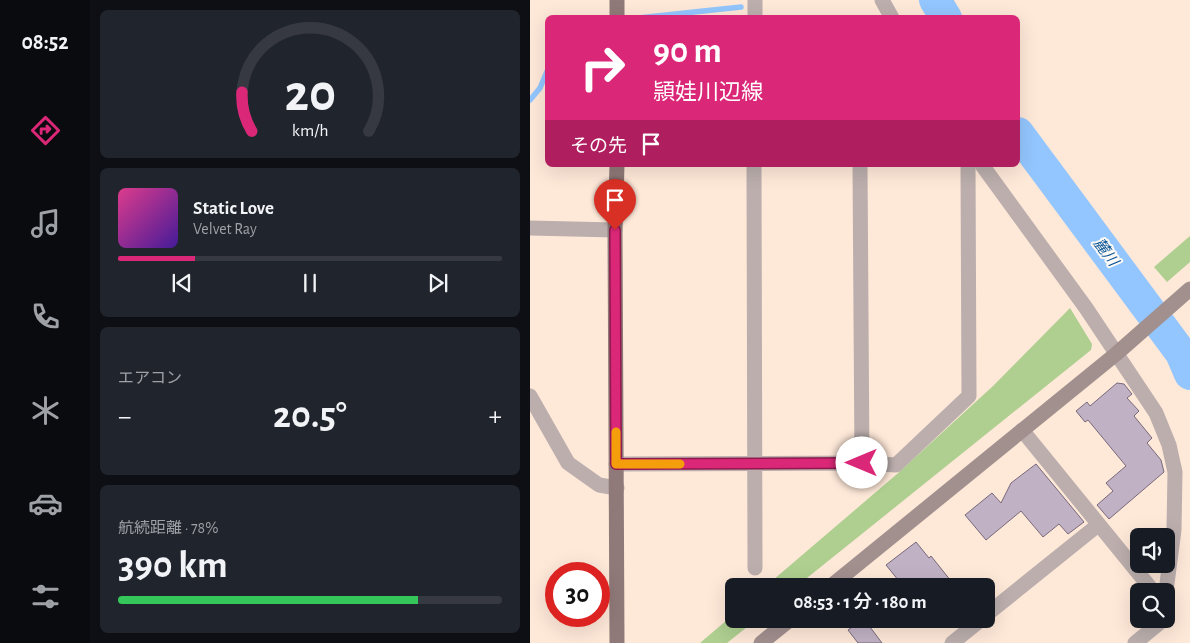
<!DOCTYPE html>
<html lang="ja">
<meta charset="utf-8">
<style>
body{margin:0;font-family:"Alegreya Sans","Noto Sans JP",sans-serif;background:#20242c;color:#f1f3f6;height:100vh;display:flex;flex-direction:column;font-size:19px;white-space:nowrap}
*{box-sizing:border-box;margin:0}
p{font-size:16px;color:#9ea1a6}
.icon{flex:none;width:28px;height:28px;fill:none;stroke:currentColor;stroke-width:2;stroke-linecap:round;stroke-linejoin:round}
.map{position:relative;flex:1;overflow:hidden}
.drawer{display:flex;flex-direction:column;gap:10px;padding:10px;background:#0d0f14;width:440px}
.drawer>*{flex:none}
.hud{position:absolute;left:15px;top:15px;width:475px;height:152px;border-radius:8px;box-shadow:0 5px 20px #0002;background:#db2777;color:#fff;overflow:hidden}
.tools{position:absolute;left:600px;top:528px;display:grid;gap:10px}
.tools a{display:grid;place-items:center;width:45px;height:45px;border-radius:8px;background:#171b24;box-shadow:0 5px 20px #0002;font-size:25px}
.speed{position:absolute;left:15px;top:562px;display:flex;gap:10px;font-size:25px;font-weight:700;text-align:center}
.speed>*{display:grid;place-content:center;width:65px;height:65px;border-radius:50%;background:#171b24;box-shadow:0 5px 20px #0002;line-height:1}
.speed .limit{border:8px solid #d22;background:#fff;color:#111}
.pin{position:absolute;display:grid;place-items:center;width:42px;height:42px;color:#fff;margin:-51px -21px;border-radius:50% 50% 50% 0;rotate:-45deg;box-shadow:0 0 5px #0007}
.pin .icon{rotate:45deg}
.me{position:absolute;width:55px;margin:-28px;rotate:270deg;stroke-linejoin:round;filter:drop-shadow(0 0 4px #0008)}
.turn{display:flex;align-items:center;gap:18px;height:105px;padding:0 25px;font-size:22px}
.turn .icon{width:65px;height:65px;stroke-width:2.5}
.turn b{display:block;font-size:35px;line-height:42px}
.then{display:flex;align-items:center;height:48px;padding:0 25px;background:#0003;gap:10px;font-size:19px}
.big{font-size:38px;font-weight:600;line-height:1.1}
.drawer .tile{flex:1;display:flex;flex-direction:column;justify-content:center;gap:8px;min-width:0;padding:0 18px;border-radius:8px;background:#20242c}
.drawer .dial{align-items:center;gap:0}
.dial svg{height:130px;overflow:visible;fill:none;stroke:#363941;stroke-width:7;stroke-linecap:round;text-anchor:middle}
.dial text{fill:#f1f3f6;stroke:none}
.song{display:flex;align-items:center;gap:15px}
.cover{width:60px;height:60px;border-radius:8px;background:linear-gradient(135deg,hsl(330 70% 55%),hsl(260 70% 35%))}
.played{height:5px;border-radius:2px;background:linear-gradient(90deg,#db2777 20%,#363941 20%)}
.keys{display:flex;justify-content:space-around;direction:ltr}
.heat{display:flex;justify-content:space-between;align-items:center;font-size:28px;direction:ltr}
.charge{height:8px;border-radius:4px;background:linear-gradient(90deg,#34c759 78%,#363941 0)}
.trip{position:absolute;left:195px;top:578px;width:270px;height:50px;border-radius:8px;background:#171b24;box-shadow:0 5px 20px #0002;font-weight:600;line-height:50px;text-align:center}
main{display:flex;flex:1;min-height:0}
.tab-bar{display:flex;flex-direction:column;width:90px;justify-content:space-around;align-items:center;background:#090b0e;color:#9ea1a6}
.tab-bar .icon{width:35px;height:35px}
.tab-bar .on{color:#db2777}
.tab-bar b{font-size:22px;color:#f1f3f6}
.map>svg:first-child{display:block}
.green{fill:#aecf90}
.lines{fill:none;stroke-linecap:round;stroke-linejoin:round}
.stream{stroke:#93c6fe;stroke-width:5.5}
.river{stroke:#93c6fe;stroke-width:32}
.building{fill:#c1b1c4;stroke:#77697b}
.street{stroke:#bbaead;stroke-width:15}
.secondary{stroke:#a2908f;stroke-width:15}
.primary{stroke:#907a79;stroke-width:15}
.route-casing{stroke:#8e194d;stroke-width:12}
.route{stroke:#db2777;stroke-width:9}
.slow{stroke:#f59e0b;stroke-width:9}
.labels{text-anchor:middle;stroke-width:4;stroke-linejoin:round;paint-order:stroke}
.water-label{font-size:15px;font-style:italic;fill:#095697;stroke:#fdf9f6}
</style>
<main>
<nav class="tab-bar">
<b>08:52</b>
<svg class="icon on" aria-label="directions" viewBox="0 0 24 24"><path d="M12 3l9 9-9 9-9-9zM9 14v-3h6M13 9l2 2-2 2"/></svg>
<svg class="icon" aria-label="music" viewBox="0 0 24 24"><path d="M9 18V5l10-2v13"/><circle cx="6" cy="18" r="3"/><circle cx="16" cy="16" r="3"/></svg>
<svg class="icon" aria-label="phone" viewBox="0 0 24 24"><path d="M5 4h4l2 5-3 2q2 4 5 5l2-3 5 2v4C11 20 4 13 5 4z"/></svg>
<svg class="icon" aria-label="climate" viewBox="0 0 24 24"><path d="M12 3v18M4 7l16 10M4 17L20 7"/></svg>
<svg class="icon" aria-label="car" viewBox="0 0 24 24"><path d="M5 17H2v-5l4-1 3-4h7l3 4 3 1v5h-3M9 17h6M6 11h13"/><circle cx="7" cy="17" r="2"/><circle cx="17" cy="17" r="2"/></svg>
<svg class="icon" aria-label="filters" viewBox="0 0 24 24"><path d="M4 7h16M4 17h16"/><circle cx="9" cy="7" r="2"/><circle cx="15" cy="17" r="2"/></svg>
</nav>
<section class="drawer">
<div class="tile dial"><svg viewBox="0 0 100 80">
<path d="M14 69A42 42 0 1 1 86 69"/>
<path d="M14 69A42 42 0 0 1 8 45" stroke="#db2777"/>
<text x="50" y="56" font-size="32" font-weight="700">20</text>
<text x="50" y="72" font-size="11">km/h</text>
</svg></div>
<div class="tile">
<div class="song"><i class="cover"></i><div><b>Static Love</b><p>Velvet Ray</p></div></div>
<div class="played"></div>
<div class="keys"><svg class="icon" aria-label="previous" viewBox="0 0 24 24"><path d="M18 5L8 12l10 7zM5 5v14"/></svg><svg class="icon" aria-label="pause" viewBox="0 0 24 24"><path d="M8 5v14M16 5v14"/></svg><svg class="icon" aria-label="next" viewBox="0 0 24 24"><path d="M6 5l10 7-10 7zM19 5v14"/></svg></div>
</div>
<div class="tile"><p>エアコン</p>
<div class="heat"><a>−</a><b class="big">20.5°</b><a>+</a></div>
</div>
<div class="tile"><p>航続距離 · 78%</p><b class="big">390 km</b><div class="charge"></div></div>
</section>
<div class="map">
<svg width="660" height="643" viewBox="0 0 660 643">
<rect width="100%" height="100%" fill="#fee8d8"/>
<g class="green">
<polygon points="660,236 660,262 637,282 624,267"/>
<polygon points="540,308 562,344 561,350 267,586 236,586 367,474 463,386"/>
<polygon points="204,614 204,619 227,619 197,643 170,643"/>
</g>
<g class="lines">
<g class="stream">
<polyline points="108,18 211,7"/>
<polyline points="0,100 10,88 18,69"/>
</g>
<g class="river">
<polyline points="405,0 416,18"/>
<polyline points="488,133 651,353 660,374"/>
</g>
</g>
<g class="building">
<polygon points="587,383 594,384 602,394 597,398 609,411 604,416 622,438 617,443 631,460 634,472 579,519 567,505 583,491 576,483 596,466 558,420 555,422 546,411 557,402 560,406"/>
<polygon points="506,464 554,522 538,534 529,524 513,537 491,511 456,540 435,515 462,493 471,503 481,483"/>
<polygon points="386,542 399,558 401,556 425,586 373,586 356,565"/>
<polygon points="334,619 352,643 328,643 318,630"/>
</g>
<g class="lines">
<g class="street">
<polyline points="352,0 362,18"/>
<polyline points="225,18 225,0"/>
<polyline points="224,165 225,568"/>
<polyline points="330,165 332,463"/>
<polyline points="452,165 556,308 626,413 639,445 645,472 644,530 636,591"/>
<polyline points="0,228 85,230"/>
<polyline points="0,396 38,463 69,485 87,488"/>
<polyline points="492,430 623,591"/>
<polyline points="86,464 332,463 366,465 439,396 438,165"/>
<polyline points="456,615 568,525"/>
<polyline points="422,643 452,619"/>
<polyline points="605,643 633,620 634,619"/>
</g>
<g class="secondary">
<polyline points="301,586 586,354 660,289"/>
<polyline points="231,643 261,619"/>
</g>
<g class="primary">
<polyline points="87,0 87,18"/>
<polyline points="87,165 85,230 87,643"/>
</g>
</g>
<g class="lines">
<g class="route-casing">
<polyline id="route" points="85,230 86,464 332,463"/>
</g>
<use href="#route" class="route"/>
<polyline class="slow" points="86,432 86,464 150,464"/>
</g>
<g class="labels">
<g class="water-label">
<text transform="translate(576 252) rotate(53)" y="5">麓川</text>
</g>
</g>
</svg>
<div class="tools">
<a><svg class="icon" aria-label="sound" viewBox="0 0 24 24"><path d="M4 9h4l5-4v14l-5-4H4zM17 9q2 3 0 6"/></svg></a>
<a><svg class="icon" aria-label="search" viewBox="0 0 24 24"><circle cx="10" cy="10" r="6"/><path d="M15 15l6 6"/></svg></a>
</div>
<div class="speed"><div class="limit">30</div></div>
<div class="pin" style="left:85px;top:230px;background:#d93025"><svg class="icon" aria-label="arrive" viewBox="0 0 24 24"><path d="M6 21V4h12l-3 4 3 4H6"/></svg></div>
<svg class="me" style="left:332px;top:463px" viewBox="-20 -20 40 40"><circle r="19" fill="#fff"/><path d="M0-13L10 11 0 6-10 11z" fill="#db2777"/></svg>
<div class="trip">08:53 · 1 分 · 180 m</div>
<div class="hud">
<div class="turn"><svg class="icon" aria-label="right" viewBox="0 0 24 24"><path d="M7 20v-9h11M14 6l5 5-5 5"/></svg><div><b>90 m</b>頴娃川辺線</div></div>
<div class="then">その先<svg class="icon" aria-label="arrive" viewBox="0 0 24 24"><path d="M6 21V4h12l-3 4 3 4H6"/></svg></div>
</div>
</div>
</main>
